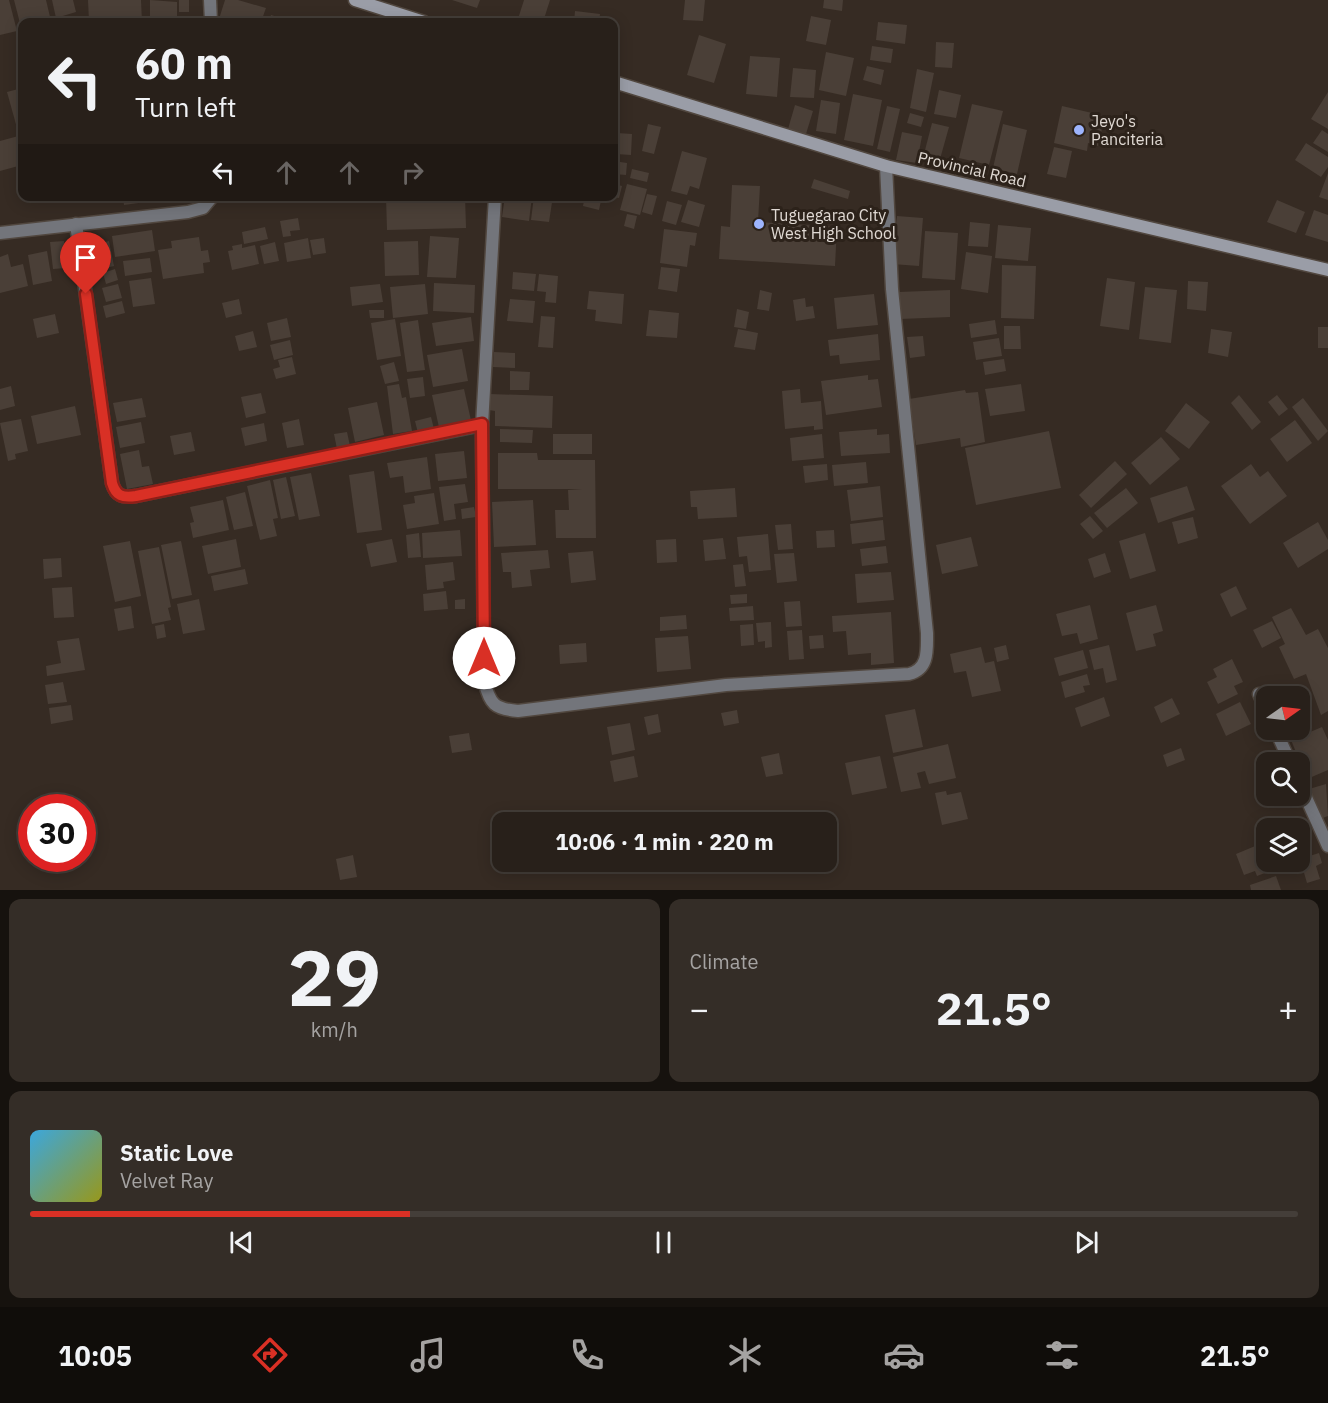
<!DOCTYPE html>
<meta charset="utf-8">
<style>
body{margin:0;font-family:"IBM Plex Sans",sans-serif;background:#342d27;color:#f1f3f6;height:100vh;display:flex;flex-direction:column;font-size:22px;white-space:nowrap}
*{box-sizing:border-box;margin:0}
p{font-size:20px;color:#a5a3a2}
.icon{flex:none;width:33px;height:33px;fill:none;stroke:currentColor;stroke-width:2;stroke-linecap:round;stroke-linejoin:round}
.map{position:relative;height:890px;overflow:hidden}
.side{display:flex;flex-direction:column;gap:9px;padding:9px;background:#16120e;flex:1}
.side>*{flex:none}
.guide{position:absolute;left:18px;top:18px;width:600px;height:183px;border-radius:12px;box-shadow:0 3px 15px #0003,0 0 0 2px #443e39;background:#28201a;color:#f1f3f6;overflow:hidden}
.needle{width:39px;rotate:76deg}
.fabs{position:absolute;left:1256px;top:686px;display:grid;gap:12px}
.fabs a{display:grid;place-items:center;width:54px;height:54px;border-radius:12px;background:#28201a;box-shadow:0 3px 15px #0003,0 0 0 2px #443e39;font-size:30px}
.speed{position:absolute;left:18px;top:794px;display:flex;gap:12px;font-size:30px;font-weight:700;text-align:center}
.speed>*{display:grid;place-content:center;width:78px;height:78px;border-radius:50%;background:#28201a;box-shadow:0 3px 15px #0003,0 0 0 2px #443e39;line-height:1}
.speed .limit{border:9px solid #d22;background:#fff;color:#111}
.pin{position:absolute;display:grid;place-items:center;width:51px;height:51px;color:#fff;margin:-62px -26px;border-radius:50% 50% 50% 0;rotate:-45deg;box-shadow:0 0 6px #0007}
.pin .icon{rotate:45deg}
.me{position:absolute;width:66px;margin:-33px;rotate:0deg;stroke-linejoin:round;filter:drop-shadow(0 0 4px #0008)}
.turn{display:flex;align-items:center;gap:21px;height:126px;padding:0 18px;font-size:27px}
.turn .icon{width:78px;height:78px;stroke-width:2.5}
.turn b{display:block;font-size:42px;line-height:51px}
.lanes{display:flex;align-items:center;height:57px;padding:0 18px;background:#0003;justify-content:center;gap:30px;direction:ltr}
.lanes .off{opacity:.35}
.big{font-size:45px;font-weight:700;line-height:1.1}
.side .card{flex:1;display:flex;flex-direction:column;justify-content:center;gap:9px;min-width:0;padding:0 21px;border-radius:12px;background:#342d27}
.side .dial{align-items:center;gap:0}
.dial b{font-size:78px;line-height:1}
.song{display:flex;align-items:center;gap:18px}
.cover{width:72px;height:72px;border-radius:9px;background:linear-gradient(135deg,hsl(200 70% 55%),hsl(60 70% 35%))}
.played{height:6px;border-radius:3px;background:linear-gradient(90deg,#d93025 30%,#443e39 30%)}
.keys{display:flex;justify-content:space-around;direction:ltr}
.heat{display:flex;justify-content:space-between;align-items:center;font-size:33px;direction:ltr}
.side .tiles{flex:1;display:grid;gap:9px;grid-template-columns:1fr 1fr}
.card:last-child{grid-column:span 2}
.trip{position:absolute;left:492px;top:812px;width:345px;height:60px;border-radius:12px;background:#28201a;box-shadow:0 3px 15px #0003,0 0 0 2px #443e39;font-weight:700;line-height:60px;text-align:center}
.menu{display:flex;height:96px;justify-content:space-around;align-items:center;background:#100d0a;color:#a5a3a2}
.menu .icon{width:42px;height:42px}
.menu .current{color:#d93025}
.menu b{font-size:27px;color:#f1f3f6}
.map>svg:first-child{display:block}
.building{fill:#4a3f37}
.lines{fill:none;stroke-linecap:round;stroke-linejoin:round}
.minor-casing{stroke:#51473f;stroke-width:15}
.secondary-casing{stroke:#51473f;stroke-width:15}
.minor{stroke:#73757b;stroke-width:12}
.secondary{stroke:#9a9da7;stroke-width:12}
.route-casing{stroke:#8d1f18;stroke-width:15}
.route{stroke:#d93025;stroke-width:10}
.poi-dot{fill:#9db4fd;stroke:#2c221a;stroke-width:2}
.labels{text-anchor:middle;stroke-width:6;stroke-linejoin:round;paint-order:stroke}
.poi-label{font-size:16px;fill:#e0d9d3;stroke:#2c221a;text-anchor:start}
.street-label{font-size:16px;fill:#e0d9d3;stroke:#2c221a}
</style>
<div class="map">
<svg width="1328" height="890" viewBox="0 0 1328 890">
<rect width="100%" height="100%" fill="#362b23"/>
<g class="building">
<polygon points="0,0 9,0 17,31 0,35"/>
<polygon points="14,0 46,0 51,21 22,22 22,31"/>
<polygon points="52,0 73,0 76,12 56,18"/>
<polygon points="88,0 141,0 142,22 89,22"/>
<polygon points="150,0 177,2 177,22 150,22"/>
<rect x="179" y="0" width="10" height="12"/>
<polygon points="225,0 238,0 266,8 261,22 218,22"/>
<polygon points="452,0 480,0 477,8"/>
<polygon points="524,0 550,0 543,22 517,22"/>
<polygon points="685,0 705,0 703,21 683,20"/>
<polygon points="824,0 843,0 842,11 823,8"/>
<polygon points="575,11 600,14 599,22 574,22"/>
<polygon points="271,15 294,22 269,22"/>
<polygon points="811,16 831,20 826,45 806,41"/>
<polygon points="878,22 907,25 905,44 876,40"/>
<polygon points="699,35 726,44 714,83 687,75"/>
<polygon points="936,42 954,43 952,68 935,67"/>
<polygon points="872,46 893,49 891,63 870,60"/>
<polygon points="826,52 854,58 846,96 819,90"/>
<polygon points="750,56 780,58 777,97 746,94"/>
<polygon points="867,66 884,70 881,85 863,80"/>
<polygon points="793,68 816,70 814,98 790,97"/>
<polygon points="917,69 934,73 926,112 910,108"/>
<polygon points="22,88 22,127 17,128 7,92"/>
<polygon points="939,90 961,95 956,118 934,114"/>
<polygon points="1328,92 1328,129 1311,119"/>
<polygon points="853,94 882,100 873,146 844,140"/>
<polygon points="821,100 840,103 836,134 816,131"/>
<polygon points="972,104 1003,111 989,165 959,158"/>
<polygon points="795,105 813,111 806,134 788,129"/>
<polygon points="887,106 900,109 890,152 877,149"/>
<polygon points="1062,106 1105,116 1098,146 1088,143 1087,151 1054,143"/>
<polygon points="910,113 924,117 921,127 907,123"/>
<polygon points="614,117 618,117 617,133 632,134 631,155 616,154 615,160"/>
<polygon points="932,123 949,127 940,159 924,154"/>
<polygon points="648,124 661,127 654,154 642,151"/>
<polygon points="1003,124 1027,130 1017,174 993,168"/>
<polygon points="1322,130 1328,134 1328,152 1313,143"/>
<polygon points="902,132 922,136 917,163 896,160"/>
<polygon points="22,135 22,165 0,171 0,141"/>
<polygon points="1306,143 1328,157 1328,167 1321,177 1295,160"/>
<polygon points="1054,147 1072,151 1066,178 1047,174"/>
<polygon points="682,151 707,158 699,189 690,186 687,195 671,191"/>
<polygon points="614,161 627,163 626,175 614,174"/>
<polygon points="632,169 649,173 647,182 630,178"/>
<polygon points="1328,173 1328,200 1319,197"/>
<polygon points="814,179 850,191 848,199 811,188"/>
<polygon points="614,184 622,186 619,198 614,197"/>
<polygon points="627,184 647,189 640,215 620,210"/>
<polygon points="732,185 760,186 758,222 837,227 835,266 719,259 721,226 730,227"/>
<polygon points="647,194 657,196 652,215 642,212"/>
<polygon points="123,196 174,196 174,198 124,205"/>
<polygon points="465,196 466,228 387,230 386,198"/>
<polygon points="505,196 532,196 529,221 502,217"/>
<polygon points="534,196 553,196 549,222 531,220"/>
<polygon points="585,196 602,196 599,210 583,206"/>
<polygon points="688,200 705,205 699,227 681,222"/>
<polygon points="1277,200 1305,212 1296,233 1267,222"/>
<polygon points="667,201 682,205 676,225 662,221"/>
<polygon points="1314,210 1328,215 1328,242 1305,235"/>
<polygon points="627,214 637,216 634,229 624,226"/>
<polygon points="897,216 923,218 919,266 892,264"/>
<polygon points="298,218 300,230 290,231 291,236 283,237 280,221"/>
<polygon points="970,222 990,224 988,247 968,246"/>
<polygon points="998,225 1031,228 1028,261 995,258"/>
<polygon points="265,227 268,239 244,244 242,232"/>
<polygon points="664,229 697,233 695,246 690,245 687,267 660,263"/>
<polygon points="152,230 155,251 115,257 112,236"/>
<polygon points="925,231 958,233 955,280 922,278"/>
<polygon points="430,236 459,238 456,278 427,277"/>
<polygon points="199,237 201,251 208,250 210,262 203,263 204,273 163,279 158,250 172,248 171,241"/>
<polygon points="308,238 311,258 287,262 284,243"/>
<polygon points="324,238 326,253 313,255 310,240"/>
<polygon points="64,241 66,268 53,269 50,242"/>
<polygon points="109,241 114,266 88,272 82,248"/>
<polygon points="418,241 419,275 385,276 384,242"/>
<polygon points="275,242 279,261 264,264 260,246"/>
<polygon points="242,244 242,248 255,245 259,264 232,270 228,251 233,250 232,246"/>
<polygon points="47,251 52,281 33,285 28,255"/>
<polygon points="966,252 992,256 988,293 961,289"/>
<polygon points="8,254 11,267 23,264 28,286 0,293 0,257"/>
<polygon points="150,258 152,272 125,276 123,261"/>
<polygon points="1002,265 1036,266 1034,319 1001,318"/>
<polygon points="661,267 680,269 677,292 658,289"/>
<polygon points="115,269 118,280 106,284 103,273"/>
<polygon points="513,272 536,274 534,291 512,289"/>
<polygon points="539,274 558,276 556,303 545,302 546,292 537,291"/>
<polygon points="151,278 155,304 133,307 129,281"/>
<polygon points="1107,278 1135,282 1129,330 1100,326"/>
<polygon points="1188,281 1208,282 1206,311 1187,309"/>
<polygon points="434,283 475,285 474,313 433,311"/>
<polygon points="118,284 122,298 106,302 102,288"/>
<polygon points="380,284 383,302 352,306 350,287"/>
<polygon points="425,284 428,314 393,318 390,287"/>
<polygon points="1145,287 1177,290 1171,343 1139,339"/>
<polygon points="760,290 772,293 769,311 757,309"/>
<polygon points="950,290 950,317 900,319 899,292"/>
<polygon points="589,291 624,294 622,324 595,321 596,310 587,309"/>
<polygon points="874,294 878,325 837,329 834,298"/>
<polygon points="805,298 806,307 813,306 815,318 796,321 793,300"/>
<polygon points="239,299 242,314 226,318 222,303"/>
<polygon points="510,299 535,301 533,323 507,321"/>
<polygon points="122,301 125,313 106,318 103,306"/>
<polygon points="737,309 749,312 746,329 734,327"/>
<polygon points="369,310 384,310 384,318 370,318"/>
<polygon points="649,310 679,313 677,338 646,336"/>
<polygon points="55,314 59,333 37,338 33,319"/>
<polygon points="541,316 555,317 553,348 538,347"/>
<polygon points="471,317 474,341 436,346 432,323"/>
<polygon points="287,318 291,337 271,341 267,323"/>
<polygon points="395,319 401,356 377,360 371,323"/>
<polygon points="418,320 425,370 407,372 400,323"/>
<polygon points="995,320 997,334 971,338 969,324"/>
<polygon points="1004,326 1020,326 1021,349 1004,349"/>
<rect x="1318" y="327" width="10" height="21"/>
<polygon points="738,329 758,333 755,350 734,347"/>
<polygon points="1211,329 1232,332 1228,357 1208,353"/>
<polygon points="253,331 257,347 239,351 235,336"/>
<polygon points="878,334 880,360 840,364 839,355 830,356 828,340"/>
<polygon points="923,336 925,356 910,358 907,337"/>
<polygon points="999,338 1002,356 976,360 973,342"/>
<polygon points="290,340 293,355 274,360 270,345"/>
<polygon points="462,349 468,381 433,387 427,355"/>
<polygon points="494,352 515,353 515,368 493,367"/>
<polygon points="292,357 296,374 276,379 273,369 280,367 278,360"/>
<polygon points="1004,359 1006,371 985,375 983,362"/>
<polygon points="394,362 399,381 385,384 380,366"/>
<polygon points="510,371 530,372 529,390 510,390"/>
<polygon points="868,375 868,380 878,379 882,407 826,415 821,381"/>
<polygon points="423,377 425,396 410,398 407,379"/>
<polygon points="399,384 402,398 406,397 412,431 393,434 387,386"/>
<polygon points="1021,384 1025,411 990,416 985,389"/>
<polygon points="11,386 15,406 0,410 0,389"/>
<polygon points="464,389 472,425 440,432 432,395"/>
<polygon points="800,389 801,403 821,401 823,429 814,430 814,426 785,429 782,391"/>
<polygon points="965,390 966,393 978,392 985,442 961,447 960,438 916,445 909,399"/>
<polygon points="261,393 266,413 246,418 241,397"/>
<polygon points="490,394 553,396 552,428 495,426 495,411 489,410"/>
<polygon points="1239,395 1261,422 1252,430 1231,403"/>
<polygon points="1277,395 1288,409 1279,416 1268,402"/>
<polygon points="142,398 146,417 117,422 113,403"/>
<polygon points="1303,398 1328,431 1318,441 1292,407"/>
<polygon points="377,402 384,435 355,442 348,408"/>
<polygon points="1186,403 1210,422 1189,449 1165,431"/>
<polygon points="75,406 81,435 37,444 31,416"/>
<polygon points="431,417 435,433 419,437 415,421"/>
<polygon points="21,419 28,451 15,454 16,459 8,461 0,423"/>
<polygon points="299,419 304,445 287,448 282,423"/>
<polygon points="1295,420 1312,443 1287,462 1270,439"/>
<polygon points="141,422 145,443 120,448 116,427"/>
<polygon points="264,423 267,441 245,446 241,428"/>
<polygon points="500,429 533,430 532,443 500,442"/>
<polygon points="877,429 877,435 889,434 890,453 841,456 839,432"/>
<polygon points="1049,431 1061,488 976,505 965,448"/>
<polygon points="191,432 195,451 174,455 170,436"/>
<polygon points="347,432 350,446 337,449 334,434"/>
<rect x="553" y="434" width="39" height="20"/>
<polygon points="822,434 824,458 792,461 790,438"/>
<polygon points="1161,437 1180,459 1150,485 1131,463"/>
<polygon points="139,450 142,467 149,466 153,484 127,489 120,454"/>
<polygon points="464,451 467,478 438,481 435,454"/>
<polygon points="498,453 537,453 538,460 595,460 596,538 556,538 555,510 569,510 568,490 582,489 498,489"/>
<polygon points="427,457 431,489 405,493 403,476 390,478 387,463"/>
<polygon points="1115,461 1127,474 1091,508 1079,495"/>
<polygon points="866,462 868,483 834,486 832,465"/>
<polygon points="827,464 828,480 805,483 803,466"/>
<polygon points="1251,464 1260,477 1268,471 1287,496 1250,524 1221,486"/>
<polygon points="374,471 382,530 357,533 349,475"/>
<polygon points="311,473 320,516 299,520 290,477"/>
<polygon points="286,477 295,516 281,519 273,480"/>
<polygon points="270,480 278,518 273,519 277,536 260,540 247,486"/>
<polygon points="465,484 468,502 454,504 456,519 444,521 439,487"/>
<polygon points="880,486 883,517 851,521 847,490"/>
<polygon points="1187,486 1195,510 1158,523 1150,498"/>
<polygon points="735,488 737,517 698,519 697,507 691,507 690,491"/>
<polygon points="1126,488 1138,503 1107,528 1094,513"/>
<polygon points="245,492 253,526 234,530 226,497"/>
<polygon points="434,493 439,524 407,529 403,505 415,503 414,496"/>
<polygon points="223,500 229,530 193,538 190,523 194,522 190,507"/>
<polygon points="533,500 536,545 494,547 492,502"/>
<polygon points="474,507 476,517 462,519 461,509"/>
<polygon points="1090,516 1103,531 1093,539 1080,524"/>
<polygon points="1193,517 1198,538 1178,544 1172,522"/>
<polygon points="883,520 885,540 852,544 850,524"/>
<polygon points="1318,522 1328,540 1328,549 1298,568 1283,543"/>
<polygon points="791,524 793,549 778,550 775,525"/>
<polygon points="460,530 462,556 423,558 422,533"/>
<polygon points="834,530 835,547 817,548 816,531"/>
<polygon points="419,533 421,557 408,558 406,535"/>
<polygon points="1145,533 1156,571 1130,579 1119,541"/>
<polygon points="768,534 771,570 749,572 747,556 739,557 737,537"/>
<polygon points="971,537 978,566 942,574 936,545"/>
<polygon points="723,538 726,559 705,561 703,540"/>
<polygon points="236,539 241,567 208,574 202,546"/>
<polygon points="392,539 397,562 371,567 366,544"/>
<polygon points="676,539 677,562 657,563 656,540"/>
<polygon points="130,541 141,596 115,602 103,546"/>
<polygon points="181,541 192,595 172,599 161,545"/>
<polygon points="886,546 888,563 862,566 860,549"/>
<polygon points="159,547 171,607 168,608 171,620 152,624 138,551"/>
<polygon points="548,550 550,568 530,570 532,586 512,588 511,572 503,572 501,553"/>
<polygon points="593,551 596,580 571,583 568,553"/>
<polygon points="794,553 797,581 777,583 774,554"/>
<polygon points="1105,553 1111,572 1094,578 1088,559"/>
<polygon points="61,558 62,577 44,579 43,559"/>
<polygon points="453,562 455,580 443,582 444,588 427,590 425,565"/>
<polygon points="743,564 746,586 735,587 733,565"/>
<polygon points="245,569 248,584 214,591 211,576"/>
<polygon points="891,572 894,600 857,603 855,574"/>
<polygon points="1236,586 1247,609 1231,617 1220,594"/>
<polygon points="72,587 74,617 54,618 52,588"/>
<polygon points="446,591 448,609 424,611 423,594"/>
<polygon points="747,594 747,603 731,604 730,595"/>
<polygon points="199,599 205,630 183,634 177,604"/>
<polygon points="465,599 465,609 455,609 455,600"/>
<polygon points="800,601 802,626 786,627 784,602"/>
<polygon points="1090,605 1098,639 1080,644 1077,633 1062,636 1056,614"/>
<polygon points="1156,605 1163,631 1153,634 1156,646 1136,651 1126,613"/>
<polygon points="131,606 134,628 118,631 114,609"/>
<polygon points="753,606 754,620 730,621 729,608"/>
<polygon points="1291,608 1306,635 1318,629 1328,648 1328,711 1321,715 1306,674 1294,679 1279,647 1285,644 1272,617"/>
<polygon points="891,612 894,663 871,665 871,653 848,655 846,631 833,632 832,616"/>
<polygon points="686,615 687,629 660,631 660,617"/>
<polygon points="1272,621 1281,638 1262,648 1253,630"/>
<polygon points="771,622 772,647 765,648 765,641 758,642 756,623"/>
<polygon points="164,624 166,637 157,639 155,626"/>
<polygon points="753,624 754,645 741,646 740,625"/>
<polygon points="802,630 804,659 789,660 787,631"/>
<polygon points="823,635 824,648 810,649 809,636"/>
<polygon points="688,636 691,669 657,672 655,638"/>
<polygon points="79,638 85,670 47,676 46,666 61,663 57,641"/>
<polygon points="586,643 587,662 560,664 559,645"/>
<polygon points="1006,645 1009,659 997,662 994,648"/>
<polygon points="1109,645 1117,680 1106,683 1103,668 1094,670 1089,650"/>
<polygon points="981,647 985,663 994,661 1001,691 972,697 966,671 954,673 950,654"/>
<polygon points="1083,650 1088,668 1059,676 1054,658"/>
<polygon points="1232,659 1243,682 1234,686 1238,694 1218,704 1207,682 1217,677 1213,669"/>
<polygon points="1087,674 1090,685 1083,686 1085,692 1065,698 1061,682"/>
<polygon points="63,682 67,702 48,704 45,685"/>
<polygon points="1104,697 1110,716 1081,727 1075,708"/>
<polygon points="1172,698 1180,714 1161,723 1154,707"/>
<polygon points="1240,702 1251,724 1226,736 1216,714"/>
<polygon points="71,705 73,720 51,724 49,708"/>
<polygon points="915,709 923,747 893,753 885,715"/>
<polygon points="737,710 739,723 724,726 721,713"/>
<polygon points="658,714 661,732 648,735 644,717"/>
<polygon points="630,723 635,750 612,755 607,727"/>
<polygon points="1322,727 1328,740 1328,770 1307,779 1291,740"/>
<polygon points="469,733 472,750 452,753 449,736"/>
<polygon points="948,744 956,778 929,784 925,771 917,773 921,788 901,792 893,757"/>
<polygon points="1181,748 1185,760 1167,767 1163,755"/>
<polygon points="779,753 783,774 766,777 761,757"/>
<polygon points="634,756 638,777 614,782 610,761"/>
<polygon points="880,756 887,788 852,795 845,763"/>
<polygon points="1326,784 1328,816 1320,819 1309,789"/>
<polygon points="946,791 947,795 961,792 968,819 942,825 935,793"/>
<polygon points="1260,844 1262,850 1266,848 1266,861 1273,861 1275,869 1257,876 1255,871 1244,875 1236,854"/>
<polygon points="1319,853 1322,863 1316,866 1320,879 1307,883 1300,859"/>
<polygon points="353,855 357,877 340,880 336,859"/>
<polygon points="1276,876 1281,890 1251,890 1250,885"/>
</g>
<g class="lines">
<g class="minor-casing">
<g id="minor">
<polyline points="210,0 211,22"/>
<path d="M495 196 482 425 484 681C490 704 494 709 518 711L726 685 909 674C929 669 927 650 927 633L892 289 886 166"/>
<path d="M76 224 112 483C116 496 122 498 136 496L482 425"/>
<polyline points="0,233 188,212 203,208 213,196"/>
<polyline points="1259,694 1266,709"/>
<polyline points="1275,729 1290,762"/>
<polyline points="1299,782 1328,846"/>
</g>
</g>
<g class="secondary-casing">
<g id="secondary">
<polyline points="355,0 424,22"/>
<polyline points="614,82 886,166 1328,270"/>
</g>
</g>
<use href="#minor" class="minor"/>
<use href="#secondary" class="secondary"/>
</g>
<g class="lines">
<g class="route-casing">
<path id="route" d="M86 294 112 483C116 496 122 498 136 496L482 424 484 658"/>
</g>
<use href="#route" class="route"/>
</g>
<g class="poi-dot">
<circle cx="1079" cy="130" r="6"/>
<circle cx="759" cy="224" r="6"/>
</g>
<g class="labels">
<g class="poi-label">
<text x="1091" y="127">Jeyo's<tspan x="1091" dy="18">Panciteria</tspan></text>
<text x="771" y="221">Tuguegarao City<tspan x="771" dy="18">West High School</tspan></text>
</g>
<g class="street-label">
<text transform="translate(972 169) rotate(13)" y="6">Provincial Road</text>
</g>
</g>
</svg>
<div class="fabs">
<a><svg class="needle" viewBox="-14 -14 28 28"><path d="M0-13l5 13h-10z" fill="#e53935"/><path d="M0 13l5-13h-10z" fill="#a5a3a2"/></svg></a>
<a><svg class="icon" aria-label="search" viewBox="0 0 24 24"><circle cx="10" cy="10" r="6"/><path d="M15 15l6 6"/></svg></a>
<a><svg class="icon" aria-label="layers" viewBox="0 0 24 24"><path d="M12 4l9 5-9 5-9-5zM3 14l9 5 9-5"/></svg></a>
</div>
<div class="speed"><div class="limit">30</div></div>
<div class="pin" style="left:86px;top:294px;background:#d93025"><svg class="icon" aria-label="arrive" viewBox="0 0 24 24"><path d="M6 21V4h12l-3 4 3 4H6"/></svg></div>
<svg class="me" style="left:484px;top:658px" viewBox="-20 -20 40 40"><circle r="19" fill="#fff"/><path d="M0-13L10 11 0 6-10 11z" fill="#d93025"/></svg>
<div class="trip">10:06 · 1 min · 220 m</div>
<div class="guide">
<div class="turn"><svg class="icon" aria-label="left" viewBox="0 0 24 24"><path d="M17 20v-9H6M10 6l-5 5 5 5"/></svg><div><b>60 m</b>Turn left</div></div>
<div class="lanes"><svg class="icon" aria-label="left" viewBox="0 0 24 24"><path d="M17 20v-9H6M10 6l-5 5 5 5"/></svg><svg class="icon off" aria-label="ahead" viewBox="0 0 24 24"><path d="M12 20V5M6 11l6-6 6 6"/></svg><svg class="icon off" aria-label="ahead" viewBox="0 0 24 24"><path d="M12 20V5M6 11l6-6 6 6"/></svg><svg class="icon off" aria-label="right" viewBox="0 0 24 24"><path d="M7 20v-9h11M14 6l5 5-5 5"/></svg></div>
</div>
</div>
<section class="side">
<div class="tiles">
<div class="card dial"><b>29</b><p>km/h</p></div>
<div class="card"><p>Climate</p>
<div class="heat"><a>−</a><b class="big">21.5°</b><a>+</a></div>
</div>
<div class="card">
<div class="song"><i class="cover"></i><div><b>Static Love</b><p>Velvet Ray</p></div></div>
<div class="played"></div>
<div class="keys"><svg class="icon" aria-label="previous" viewBox="0 0 24 24"><path d="M18 5L8 12l10 7zM5 5v14"/></svg><svg class="icon" aria-label="pause" viewBox="0 0 24 24"><path d="M8 5v14M16 5v14"/></svg><svg class="icon" aria-label="next" viewBox="0 0 24 24"><path d="M6 5l10 7-10 7zM19 5v14"/></svg></div>
</div>
</div>
</section>
<nav class="menu">
<b>10:05</b>
<svg class="icon current" aria-label="directions" viewBox="0 0 24 24"><path d="M12 3l9 9-9 9-9-9zM9 14v-3h6M13 9l2 2-2 2"/></svg>
<svg class="icon" aria-label="music" viewBox="0 0 24 24"><path d="M9 18V5l10-2v13"/><circle cx="6" cy="18" r="3"/><circle cx="16" cy="16" r="3"/></svg>
<svg class="icon" aria-label="phone" viewBox="0 0 24 24"><path d="M5 4h4l2 5-3 2q2 4 5 5l2-3 5 2v4C11 20 4 13 5 4z"/></svg>
<svg class="icon" aria-label="climate" viewBox="0 0 24 24"><path d="M12 3v18M4 7l16 10M4 17L20 7"/></svg>
<svg class="icon" aria-label="car" viewBox="0 0 24 24"><path d="M5 17H2v-5l4-1 3-4h7l3 4 3 1v5h-3M9 17h6M6 11h13"/><circle cx="7" cy="17" r="2"/><circle cx="17" cy="17" r="2"/></svg>
<svg class="icon" aria-label="filters" viewBox="0 0 24 24"><path d="M4 7h16M4 17h16"/><circle cx="9" cy="7" r="2"/><circle cx="15" cy="17" r="2"/></svg>
<b>21.5°</b>
</nav>
